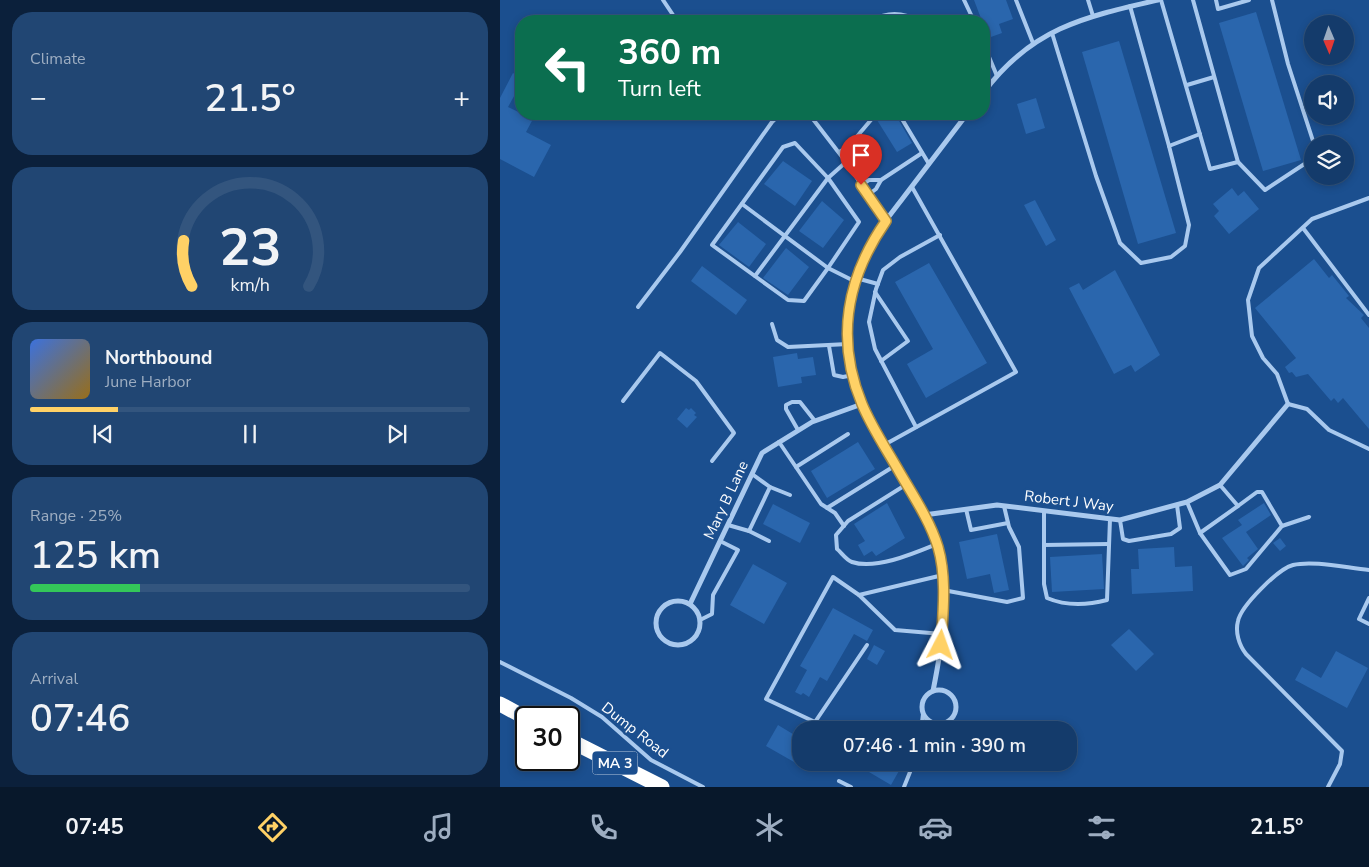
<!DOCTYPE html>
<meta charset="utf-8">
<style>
body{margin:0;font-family:"Nunito Sans",sans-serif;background:#214673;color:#f1f3f6;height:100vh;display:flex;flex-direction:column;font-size:19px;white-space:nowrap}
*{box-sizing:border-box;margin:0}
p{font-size:16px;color:#9dadc1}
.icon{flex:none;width:28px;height:28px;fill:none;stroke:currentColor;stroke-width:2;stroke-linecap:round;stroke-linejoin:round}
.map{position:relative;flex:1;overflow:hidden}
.sheet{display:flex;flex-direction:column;gap:12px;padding:12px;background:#0b203b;width:500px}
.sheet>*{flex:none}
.top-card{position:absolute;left:15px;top:15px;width:475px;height:105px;border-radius:20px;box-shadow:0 2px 8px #0003,0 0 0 1px #33557e;background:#0b6e4f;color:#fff;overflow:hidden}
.needle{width:32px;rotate:178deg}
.controls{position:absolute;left:804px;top:15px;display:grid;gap:10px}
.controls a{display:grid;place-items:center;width:50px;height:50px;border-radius:50%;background:#143b6b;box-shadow:0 2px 8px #0003,0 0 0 1px #33557e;font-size:25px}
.speed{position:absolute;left:15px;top:706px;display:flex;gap:10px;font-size:25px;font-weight:700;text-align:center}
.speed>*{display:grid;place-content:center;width:65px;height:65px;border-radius:50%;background:#143b6b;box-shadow:0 2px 8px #0003,0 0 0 1px #33557e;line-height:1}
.speed .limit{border:2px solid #111;border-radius:8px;background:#fff;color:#111}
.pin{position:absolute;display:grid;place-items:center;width:42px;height:42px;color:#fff;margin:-51px -21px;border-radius:50% 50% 50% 0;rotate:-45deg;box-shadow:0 0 5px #0007}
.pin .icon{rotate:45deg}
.me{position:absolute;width:55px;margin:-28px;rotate:4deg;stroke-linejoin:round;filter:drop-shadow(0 0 4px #0008)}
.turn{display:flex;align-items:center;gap:18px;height:105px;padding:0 20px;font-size:22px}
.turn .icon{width:65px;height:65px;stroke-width:2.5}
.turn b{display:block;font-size:35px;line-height:42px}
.big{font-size:38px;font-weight:600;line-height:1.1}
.sheet .card{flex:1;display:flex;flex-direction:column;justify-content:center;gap:8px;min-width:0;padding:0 18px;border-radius:20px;background:#214673}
.sheet .dial{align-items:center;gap:0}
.dial svg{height:130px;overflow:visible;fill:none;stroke:#33557e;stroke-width:7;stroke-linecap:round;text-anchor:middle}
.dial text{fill:#f1f3f6;stroke:none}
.song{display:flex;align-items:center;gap:15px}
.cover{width:60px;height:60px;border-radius:8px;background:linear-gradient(135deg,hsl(220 70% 55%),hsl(40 70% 35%))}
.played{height:5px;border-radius:2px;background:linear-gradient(90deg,#ffd166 20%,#33557e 20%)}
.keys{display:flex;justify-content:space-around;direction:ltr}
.heat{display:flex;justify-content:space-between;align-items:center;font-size:28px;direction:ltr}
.charge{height:8px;border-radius:4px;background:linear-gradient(90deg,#34c759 25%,#33557e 0)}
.trip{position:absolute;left:292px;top:721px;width:285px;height:50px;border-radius:20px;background:#143b6b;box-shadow:0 2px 8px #0003,0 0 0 1px #33557e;font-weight:600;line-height:50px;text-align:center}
.dock{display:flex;height:80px;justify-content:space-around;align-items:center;background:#08182b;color:#9dadc1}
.dock .icon{width:35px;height:35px}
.dock .on{color:#ffd166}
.dock b{font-size:22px;color:#f1f3f6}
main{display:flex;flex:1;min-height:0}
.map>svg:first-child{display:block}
.building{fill:#2a66ad}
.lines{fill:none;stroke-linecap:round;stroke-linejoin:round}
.lane{stroke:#a9c9ee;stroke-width:4}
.street{stroke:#a9c9ee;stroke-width:5}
.highway{stroke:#fff;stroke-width:15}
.route-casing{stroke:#a68842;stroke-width:12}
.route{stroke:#ffd166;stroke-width:9}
.labels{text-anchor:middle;stroke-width:5;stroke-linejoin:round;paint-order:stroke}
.shield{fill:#1b4f8f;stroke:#bbcadd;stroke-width:1}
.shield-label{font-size:14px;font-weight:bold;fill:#fff}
.street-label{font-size:15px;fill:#fff;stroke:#1b4f8f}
</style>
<main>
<section class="sheet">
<div class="card"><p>Climate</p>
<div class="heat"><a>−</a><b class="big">21.5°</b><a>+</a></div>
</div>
<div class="card dial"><svg viewBox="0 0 100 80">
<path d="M14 69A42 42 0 1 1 86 69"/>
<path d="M14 69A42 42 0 0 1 9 41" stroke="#ffd166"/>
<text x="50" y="56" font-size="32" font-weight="700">23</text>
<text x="50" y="72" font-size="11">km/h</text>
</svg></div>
<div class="card">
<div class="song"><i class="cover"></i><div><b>Northbound</b><p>June Harbor</p></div></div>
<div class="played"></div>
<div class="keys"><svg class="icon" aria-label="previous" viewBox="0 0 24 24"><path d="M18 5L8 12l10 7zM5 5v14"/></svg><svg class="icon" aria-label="pause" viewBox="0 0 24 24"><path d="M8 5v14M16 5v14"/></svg><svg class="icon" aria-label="next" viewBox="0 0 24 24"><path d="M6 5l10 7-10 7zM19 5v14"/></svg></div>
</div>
<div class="card"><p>Range · 25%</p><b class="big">125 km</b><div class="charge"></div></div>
<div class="card"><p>Arrival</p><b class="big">07:46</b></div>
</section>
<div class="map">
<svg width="869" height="787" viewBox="0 0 869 787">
<rect width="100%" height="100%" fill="#1b4f8f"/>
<g class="building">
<polygon points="474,0 506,0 513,19 499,24 502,33 488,38 484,21 482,21"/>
<polygon points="756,12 801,160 763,171 719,23"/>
<polygon points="619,41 676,233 638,244 582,52"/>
<polygon points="13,73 21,78 21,91 18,89 8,107 33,119 26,132 51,145 34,177 0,159 0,98"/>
<polygon points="536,98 545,128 526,134 517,104"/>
<polygon points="387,114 395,114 412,143 397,152 377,120"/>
<polygon points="283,161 312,181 295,206 264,184"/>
<polygon points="732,188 738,196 744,191 759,209 729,234 714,216 719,211 713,204"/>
<polygon points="535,200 556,240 546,246 524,205"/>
<polygon points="322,201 344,220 323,248 299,231"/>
<polygon points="238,222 266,244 249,267 219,245"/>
<polygon points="286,248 309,267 288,295 263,278"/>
<polygon points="814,259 829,278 832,275 849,296 846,298 864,315 861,318 869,328 869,429 843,398 838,403 834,398 831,401 808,374 796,377 792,372 789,373 785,367 796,358 755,308"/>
<polygon points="429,263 487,363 426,398 407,364 433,349 395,282"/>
<polygon points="202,266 247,300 236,315 191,281"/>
<polygon points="615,270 660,355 635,372 631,365 614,374 569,288 579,283 583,290"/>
<polygon points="297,353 298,359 313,357 316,375 301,377 302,383 278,387 273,357"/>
<polygon points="186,408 189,410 191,408 196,413 194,415 197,417 187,428 177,419"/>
<polygon points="358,442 375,469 327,498 311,471"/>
<polygon points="387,503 405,538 376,556 372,551 364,556 358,545 365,541 354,524"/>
<polygon points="764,503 771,515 746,532 758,549 747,558 749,560 743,566 722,538 742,525 738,520"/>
<polygon points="273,504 310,523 300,543 263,524"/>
<polygon points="497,534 509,590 494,593 490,574 467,579 459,542"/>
<polygon points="780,538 786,546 780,551 773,543"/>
<polygon points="674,547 675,567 692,566 693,591 632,594 631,569 639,569 638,549"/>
<polygon points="602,554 604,589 552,592 550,557"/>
<polygon points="253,564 287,583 264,624 230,605"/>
<polygon points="333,608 373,630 367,641 354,634 327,681 320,677 309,697 303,693 301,695 295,692 307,670 300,666"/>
<polygon points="629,629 654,654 636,671 611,645"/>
<polygon points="374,645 385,651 377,665 367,659"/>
<polygon points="836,651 868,668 847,708 795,680 802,667 821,678"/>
<polygon points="374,722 389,730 370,730"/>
<polygon points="278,725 301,739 301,766 266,746"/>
<polygon points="352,762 404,762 391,785"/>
</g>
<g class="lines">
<g class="lane">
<polyline points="163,0 177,21"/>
<polyline points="464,0 474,21"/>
<polyline points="516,0 533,43"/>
<polyline points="588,0 593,16"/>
<polyline points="661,0 710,169 738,162 693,0"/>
<polyline points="716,0 718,9 749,0"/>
<polyline points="772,0 788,64 814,144"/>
<polyline points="630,6 669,146"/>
<path d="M372 21C383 14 394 12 407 16L410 21"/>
<polyline points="552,33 596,176 620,243 641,263 671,257 685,246 689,225 669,146 700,134"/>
<polyline points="484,45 497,76"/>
<polyline points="687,85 714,77"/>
<polyline points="309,114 346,162 386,221"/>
<polyline points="399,114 429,164"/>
<polyline points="339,152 348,147 376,114"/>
<polyline points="346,162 328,178 295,143 283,147 212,245 288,300 304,301 328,268 354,281"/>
<polyline points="738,162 765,190 812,159"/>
<polyline points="361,185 369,180 381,180"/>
<polyline points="368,195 376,189 381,180 422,153"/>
<polyline points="869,198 812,219 759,268 748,300 752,336 763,358 777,374 788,404 807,409 829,430 869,449"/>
<polyline points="242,204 328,268 359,222 328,178 255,276"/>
<polyline points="803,228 869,315"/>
<polyline points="356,278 378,284"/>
<polyline points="375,292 408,341 381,361"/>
<polyline points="138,307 180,252 272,122 280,114"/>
<polyline points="272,324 277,340 288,347 348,344"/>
<polyline points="329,346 334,375 343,377 353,375"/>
<polyline points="123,401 160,353 196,381 234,433 212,461"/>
<polyline points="416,427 375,349 369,322 376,289 383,270 400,257 440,235"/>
<polyline points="298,430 286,409 286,405 292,402 300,402 315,421"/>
<polyline points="279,442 321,504 335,513 344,526"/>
<polyline points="384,445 516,372 412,187"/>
<polyline points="296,467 348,434"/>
<polyline points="252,474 270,487 290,495"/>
<path d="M407 484 348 521 336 535 337 549C341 552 346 560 352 562 376 570 415 553 437 544"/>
<polyline points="687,502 700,533 730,575 746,569 782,526 762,492 757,492 738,506"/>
<polyline points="327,508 396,465"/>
<polyline points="466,509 471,530 508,523"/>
<path d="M544 511V584L547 598C566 606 588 605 607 600L610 519"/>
<polyline points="620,520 623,539 629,541 671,534 680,528 677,505"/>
<polyline points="228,525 249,531 269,541"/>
<polyline points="782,526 809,517"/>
<polyline points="249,531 270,487"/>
<polyline points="700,533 738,506 720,485"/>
<polyline points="544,545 609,544"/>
<polyline points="443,590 507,602 523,598 519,547 509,527 504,506"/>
<polyline points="359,595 333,577 266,699 315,722 367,645"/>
<polyline points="869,598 859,619 869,624"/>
<polyline points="200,620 212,614 213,595 238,550 220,541"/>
<polyline points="442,634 395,630 359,595 443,575"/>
<polyline points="0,662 71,698 102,717 151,760 203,787"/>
<polyline points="447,722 458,730"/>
<polyline points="421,730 423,714"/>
<polyline points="339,781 351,787"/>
<polyline points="404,787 414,762"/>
<path d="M828 787 840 764 842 751 746 654C739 645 735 632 738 621 741 606 778 569 793 565 813 560 847 568 869 570"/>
</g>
<g class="street">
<path d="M484 92C532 28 584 17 658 0"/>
<polyline points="424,515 497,505 620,520 687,502 720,485 788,404"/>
<circle cx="178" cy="623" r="22"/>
<polyline points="190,604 262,453 312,422 362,404"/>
<circle cx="439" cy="707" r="17"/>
<path d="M433 691C442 646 451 593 438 548 432 525 418 504 406 484 365 412 326 350 360 265 369 240 387 219 403 198 424 170 446 142 467 114"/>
</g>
<g class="highway">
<polyline points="0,704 26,718"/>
<polyline points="69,740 162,787"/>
</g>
</g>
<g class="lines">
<g class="route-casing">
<path id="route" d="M361 185 386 221C347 277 335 339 362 404 372 428 387 450 400 473 414 497 430 521 438 547 447 578 443 613 441 645"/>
</g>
<use href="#route" class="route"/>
</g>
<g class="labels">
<rect class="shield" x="92.5" y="751.5" width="45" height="23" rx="4"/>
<g class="shield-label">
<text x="115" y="768">MA 3</text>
</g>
<g class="street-label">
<text transform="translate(226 500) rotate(-65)" y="5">Mary B Lane</text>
<text transform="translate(569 501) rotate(7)" y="5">Robert J Way</text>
<text transform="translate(135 730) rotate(38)" y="5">Dump Road</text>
</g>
</g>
</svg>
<div class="controls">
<a><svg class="needle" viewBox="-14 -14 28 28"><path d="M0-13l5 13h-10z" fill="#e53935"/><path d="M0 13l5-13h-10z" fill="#9dadc1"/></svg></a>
<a><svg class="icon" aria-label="sound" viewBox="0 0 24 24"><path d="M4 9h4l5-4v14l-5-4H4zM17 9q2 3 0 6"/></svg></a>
<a><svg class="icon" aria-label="layers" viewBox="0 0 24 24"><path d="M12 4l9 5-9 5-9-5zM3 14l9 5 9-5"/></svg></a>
</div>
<div class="speed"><div class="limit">30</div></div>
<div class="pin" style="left:361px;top:185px;background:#d93025"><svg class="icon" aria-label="arrive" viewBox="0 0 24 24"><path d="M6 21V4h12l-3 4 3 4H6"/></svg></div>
<svg class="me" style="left:441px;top:645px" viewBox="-20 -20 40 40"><path d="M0-17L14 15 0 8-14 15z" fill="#ffd166" stroke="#fff" stroke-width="4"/></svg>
<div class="trip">07:46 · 1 min · 390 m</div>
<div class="top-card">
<div class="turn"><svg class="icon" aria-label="left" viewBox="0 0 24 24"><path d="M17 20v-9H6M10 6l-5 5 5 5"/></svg><div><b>360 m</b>Turn left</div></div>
</div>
</div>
</main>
<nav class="dock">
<b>07:45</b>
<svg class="icon on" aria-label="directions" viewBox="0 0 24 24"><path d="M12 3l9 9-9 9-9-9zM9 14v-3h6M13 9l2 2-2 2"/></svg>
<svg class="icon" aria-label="music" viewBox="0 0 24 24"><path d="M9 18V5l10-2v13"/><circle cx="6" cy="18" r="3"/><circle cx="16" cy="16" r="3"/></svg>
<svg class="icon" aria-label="phone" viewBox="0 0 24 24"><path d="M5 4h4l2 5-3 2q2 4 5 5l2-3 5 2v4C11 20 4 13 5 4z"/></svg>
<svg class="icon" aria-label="climate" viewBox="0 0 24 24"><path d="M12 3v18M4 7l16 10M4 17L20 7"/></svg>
<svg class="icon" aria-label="car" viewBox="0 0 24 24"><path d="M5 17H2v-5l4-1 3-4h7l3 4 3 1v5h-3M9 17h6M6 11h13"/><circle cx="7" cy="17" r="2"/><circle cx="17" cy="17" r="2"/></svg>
<svg class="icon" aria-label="filters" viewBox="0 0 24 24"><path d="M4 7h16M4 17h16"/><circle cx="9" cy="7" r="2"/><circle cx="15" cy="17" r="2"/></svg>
<b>21.5°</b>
</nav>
